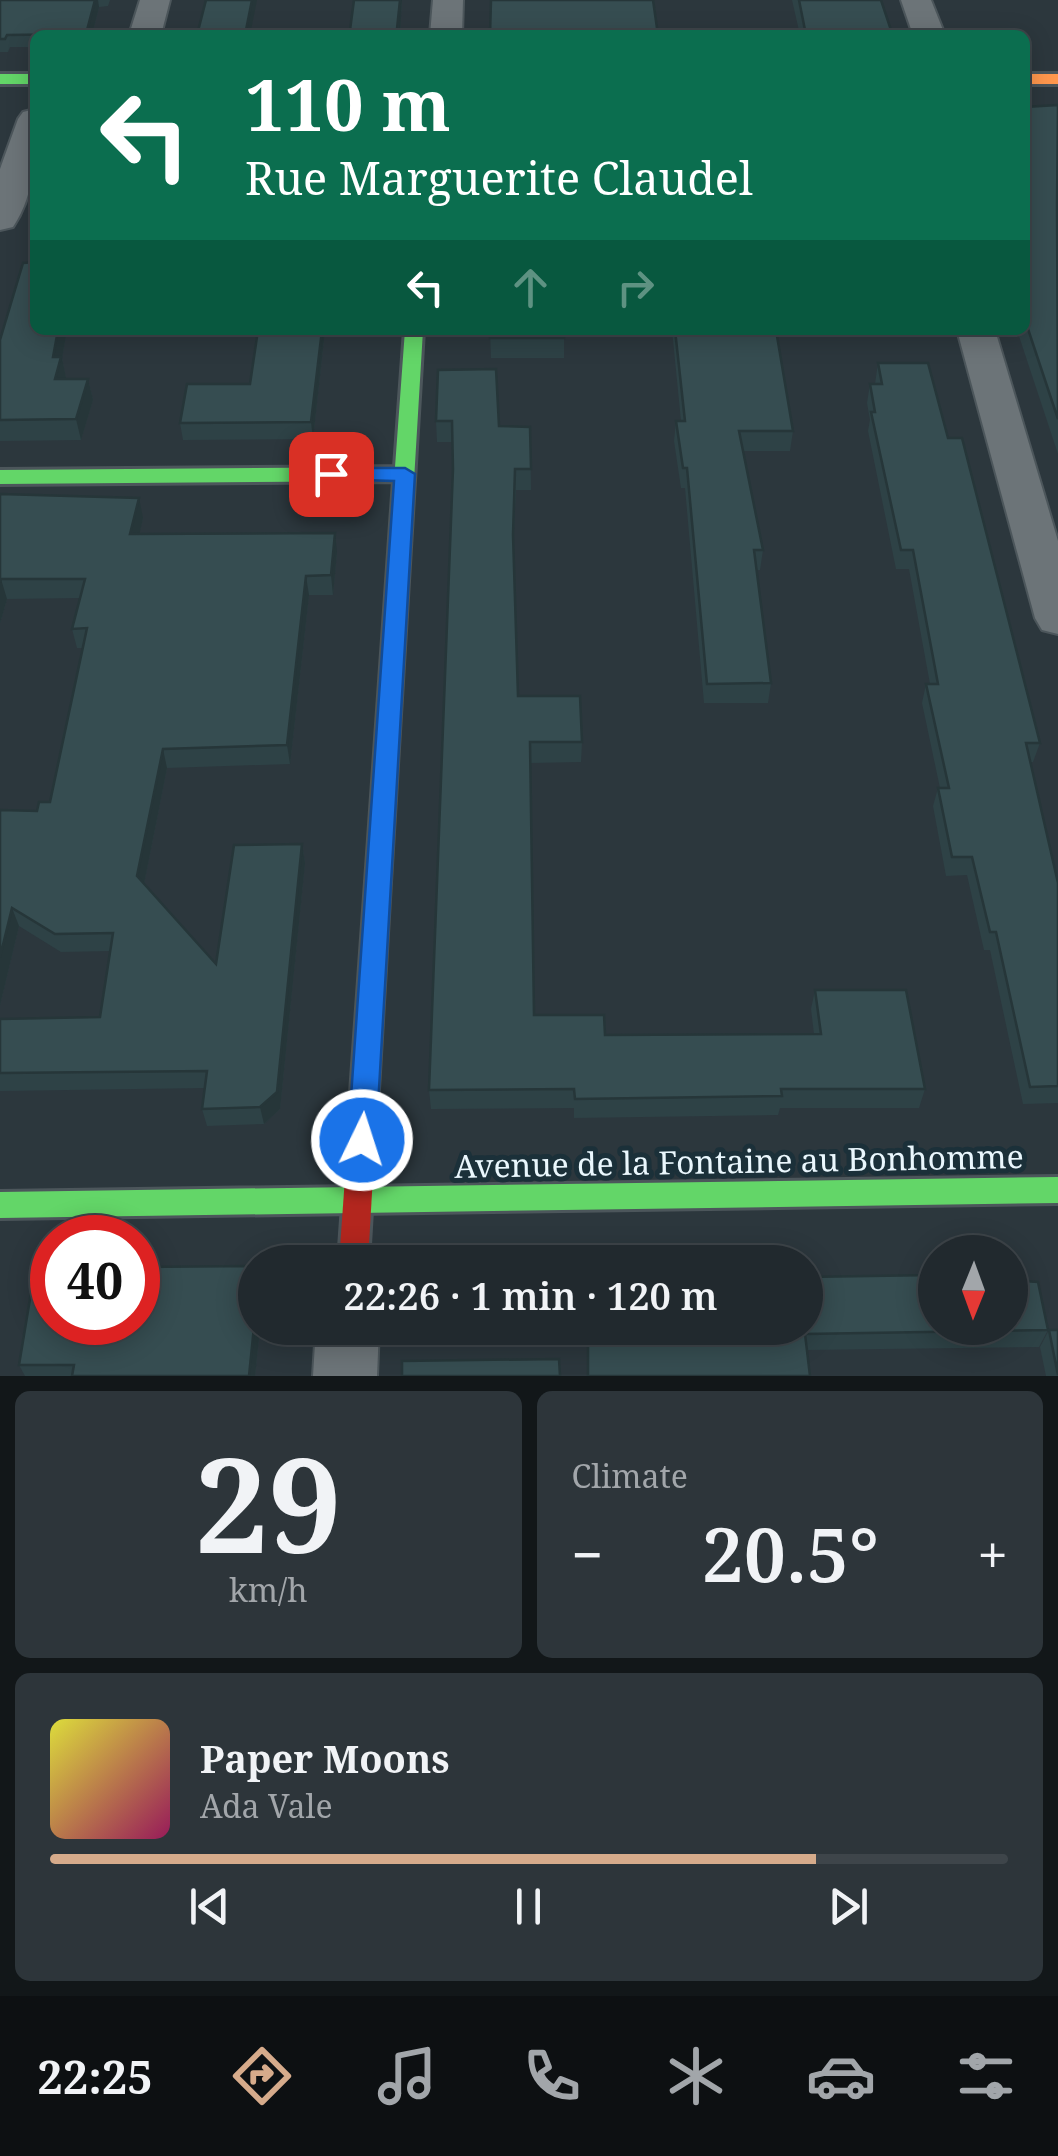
<!DOCTYPE html>
<meta charset="utf-8">
<style>
body{margin:0;font-family:"Noto Serif",serif;background:#2d353a;color:#f1f3f6;height:100vh;display:flex;flex-direction:column;font-size:38px;white-space:nowrap}
*{box-sizing:border-box;margin:0}
p{font-size:32px;color:#a2a6aa}
.icon{flex:none;width:55px;height:55px;fill:none;stroke:currentColor;stroke-width:2;stroke-linecap:round;stroke-linejoin:round}
.map{position:relative;height:1376px;overflow:hidden}
.side{display:flex;flex-direction:column;gap:15px;padding:15px;background:#121719;flex:1}
.side>*{flex:none}
.banner{position:absolute;left:30px;top:30px;width:1000px;height:305px;border-radius:15px;box-shadow:0 5px 25px #0003,0 0 0 2px #3e454a;background:#0b6e4f;color:#fff;overflow:hidden}
.needle{width:65px;rotate:181deg}
.tools{position:absolute;left:918px;top:1235px;display:grid;gap:20px}
.tools a{display:grid;place-items:center;width:110px;height:110px;border-radius:50%;background:#21292e;box-shadow:0 5px 25px #0003,0 0 0 2px #3e454a;font-size:50px}
.speed{position:absolute;left:30px;top:1215px;display:flex;gap:20px;font-size:50px;font-weight:700;text-align:center}
.speed>*{display:grid;place-content:center;width:130px;height:130px;border-radius:50%;background:#21292e;box-shadow:0 5px 25px #0003,0 0 0 2px #3e454a;line-height:1}
.speed .limit{border:15px solid #d22;background:#fff;color:#111}
.pin{position:absolute;display:grid;place-items:center;width:85px;height:85px;color:#fff;margin:-42px;border-radius:20px;box-shadow:0 5px 15px #0006}
.me{position:absolute;width:110px;margin:-55px;rotate:4deg;stroke-linejoin:round;filter:drop-shadow(0 0 8px #0008)}
.turn{display:flex;align-items:center;gap:35px;height:210px;padding:0 50px;font-size:45px}
.turn .icon{width:130px;height:130px;stroke-width:2.5}
.turn b{display:block;font-size:70px;line-height:85px}
.lanes{display:flex;align-items:center;height:95px;padding:0 50px;background:#0003;justify-content:center;gap:50px;direction:ltr}
.lanes .off{opacity:.35}
.big{font-size:75px;font-weight:600;line-height:1.1}
.side .tile{flex:1;display:flex;flex-direction:column;justify-content:center;gap:15px;min-width:0;padding:0 35px;border-radius:15px;background:#2d353a}
.side .dial{align-items:center;gap:0}
.dial b{font-size:130px;line-height:1}
.song{display:flex;align-items:center;gap:30px}
.cover{width:120px;height:120px;border-radius:15px;background:linear-gradient(135deg,hsl(60 70% 55%),hsl(330 70% 35%))}
.played{height:10px;border-radius:5px;background:linear-gradient(90deg,#d6ab8b 80%,#3e454a 80%)}
.keys{display:flex;justify-content:space-around;direction:ltr}
.heat{display:flex;justify-content:space-between;align-items:center;font-size:55px;direction:ltr}
.side .tiles{flex:1;display:grid;gap:15px;grid-template-columns:1fr 1fr}
.tile:last-child{grid-column:span 2}
.trip{position:absolute;left:238px;top:1245px;width:585px;height:100px;border-radius:50px;background:#21292e;box-shadow:0 5px 25px #0003,0 0 0 2px #3e454a;font-weight:600;line-height:100px;text-align:center}
.tab-bar{display:flex;height:160px;justify-content:space-around;align-items:center;background:#0d1012;color:#a2a6aa}
.tab-bar .icon{width:70px;height:70px}
.tab-bar .current{color:#d6ab8b}
.tab-bar b{font-size:45px;color:#f1f3f6}
.map>svg:first-child{display:block}
.lines{fill:none;stroke-linecap:round;stroke-linejoin:round}
.street-casing{stroke:#4c565b;stroke-width:4}
.fast-casing{stroke:#4c565b;stroke-width:6}
.slow-casing{stroke:#4c565b;stroke-width:6}
.jam-casing{stroke:#4c565b;stroke-width:6}
.street{fill:#6c7478;fill-rule:evenodd}
.fast{fill:#63d668;fill-rule:evenodd}
.slow{fill:#ff974d;fill-rule:evenodd}
.jam{fill:#b3261e;fill-rule:evenodd}
.wall{fill:#2e4246}
.shaded-wall{fill:#263639}
.building{fill:#364d51;stroke:#263639;stroke-width:2.5}
.route{fill:#1a73e8;stroke:#114b97;stroke-width:2.5}
.labels{text-anchor:middle;stroke-width:10;stroke-linejoin:round;paint-order:stroke}
.near-street-label{font-size:32px;fill:#eaf7fd;stroke:#1b3039}
</style>
<div class="map">
<svg width="1058" height="1376" viewBox="0 0 1058 1376">
<rect width="100%" height="100%" fill="#2c373d"/>
<g class="lines">
<g class="street-casing">
<g id="street">
<polygon points="140,0 170,0 161,35 129,35"/>
<polygon points="433,0 463,0 462,35 430,35"/>
<polygon points="901,0 931,0 945,35 913,35"/>
<path d="M35 109C35 149 37 192 13 227L0 230V169L18 119 23 112Z"/>
<polygon points="957,330 995,330 1058,541 1058,634 1042,630 1035,618"/>
<polygon points="316,1328 379,1328 377,1376 313,1376"/>
</g>
</g>
<g class="fast-casing">
<g id="fast">
<rect x="0" y="74" width="35" height="10"/>
<polygon points="405,330 423,330 390,882 387,889 378,892 369,889 366,882 394,481 0,484 0,470 395,467"/>
<polygon points="1058,1177 1058,1203 0,1218 0,1192"/>
</g>
</g>
<g class="slow-casing">
<rect id="slow" x="1025" y="74" width="33" height="10"/>
</g>
<g class="jam-casing">
<polygon id="jam" points="378,872 387,875 390,882 368,1262 339,1262 366,882 369,875"/>
</g>
<use href="#street" class="street"/>
<use href="#fast" class="fast"/>
<use href="#slow" class="slow"/>
<use href="#jam" class="jam"/>
</g>
<g class="wall">
<polygon points="0,0 110,0 108,6 99,7 92,35 35,35 35,47 10,47 8,52 0,52"/>
<polygon points="402,0 400,35 351,35 350,30"/>
<polygon points="792,0 881,0 890,35 800,35"/>
<polygon points="1058,105 1058,454 1017,330 1025,330 1025,107"/>
<polygon points="35,330 67,330 62,358 66,379 88,379 93,400 81,440 0,441 0,340"/>
<polygon points="258,330 325,330 313,439 183,440 180,423 250,384"/>
<polygon points="490,330 564,330 564,358 491,358"/>
<polygon points="672,330 776,330 793,431 790,451 743,451 763,550 760,570 757,570 771,683 768,703 704,703 685,488 681,488 674,441 676,421 681,421"/>
<polygon points="878,363 948,438 1040,743 1033,762 1030,762 1058,883 1058,1103 1023,1104 990,950 984,950 967,875 946,876 933,806 938,788 940,788 922,703 926,684 930,684 909,569 896,569 868,431 870,420 867,403 870,384 875,384"/>
<polygon points="438,370 499,426 530,427 531,490 516,490 513,549 518,696 582,742 581,762 530,763 534,1015 605,1035 814,1034 811,1009 815,990 925,1089 919,1108 780,1108 778,1115 574,1118 574,1108 431,1109 429,1090 453,469 453,442 437,442 436,421"/>
<polygon points="0,494 143,518 139,534 337,552 333,595 309,595 290,764 167,768 144,884 216,964 302,844 305,863 280,1109 264,1124 207,1126 202,1109 205,1088 0,1091 0,1019 100,1017 111,951 61,952 19,926 0,1005 0,810 37,811 50,802 83,648 77,648 72,629 80,598 7,599 0,623"/>
<polygon points="260,1328 255,1376 25,1376 19,1365"/>
<polygon points="587,1328 805,1328 1048,1330 1039,1347 807,1350 810,1376 587,1376"/>
<polygon points="1049,1330 1058,1376 1046,1376 1040,1347"/>
</g>
<g class="shaded-wall">
<polygon points="95,0 98,0 99,7 92,35 87,35"/>
<polygon points="252,0 257,0 250,35 245,35"/>
<polygon points="400,0 402,0 400,35 398,35"/>
<polygon points="58,330 67,330 62,358 66,378 60,400 55,379 53,357"/>
<polygon points="322,330 325,330 313,439 311,422"/>
<polygon points="88,379 93,400 81,440 76,419"/>
<polygon points="139,498 143,518 135,554 130,534"/>
<polygon points="335,533 337,552 333,595 331,575"/>
<polygon points="306,576 309,595 290,764 287,745"/>
<polygon points="1,579 7,599 0,623 0,582"/>
<polygon points="163,749 167,768 142,894 137,876"/>
<polygon points="302,844 305,863 280,1109 264,1124 260,1107"/>
<polygon points="12,908 19,926 0,1005 0,957"/>
<polygon points="255,1317 255,1328 260,1328 255,1376 249,1376"/>
</g>
<g class="building">
<polygon points="0,0 95,0 86,34 7,35 5,39 0,39"/>
<polygon points="206,0 252,0 245,35 197,35"/>
<polygon points="354,0 400,0 397,29 350,30"/>
<polygon points="491,0 653,0 658,35 490,35"/>
<polygon points="799,0 881,0 891,30 882,35 806,35"/>
<polygon points="1058,105 1057,205 1058,419 1025,320 1025,107"/>
<polygon points="35,262 35,330 58,330 53,357 61,357 55,379 88,379 76,419 0,420 0,340 23,263"/>
<polygon points="258,330 322,330 311,422 180,423 187,384 250,384"/>
<rect x="490" y="330" width="74" height="8"/>
<polygon points="675,330 776,330 793,431 739,431 763,550 754,550 771,683 707,684 687,468 683,468 676,421 685,421"/>
<polygon points="878,363 928,363 948,438 962,438 1040,743 1026,743 1058,883 1058,1086 1030,1087 996,932 990,932 972,857 952,857 938,788 949,788 926,684 938,684 913,550 901,550 871,412 875,412 870,384 882,384"/>
<polygon points="496,369 499,426 530,427 531,469 515,469 513,535 518,696 580,696 582,742 530,742 534,1015 604,1015 605,1035 821,1034 815,990 906,990 925,1089 781,1089 782,1096 575,1099 574,1089 429,1090 453,469 452,421 436,421 438,370"/>
<polygon points="0,494 139,498 130,534 335,533 331,575 306,576 287,745 163,749 137,876 216,964 234,845 302,844 277,1092 260,1107 202,1109 207,1071 0,1073 0,1019 100,1017 113,933 55,934 12,908 0,957 0,810 37,811 39,802 50,802 87,628 72,629 85,579 1,579 0,582"/>
<polygon points="255,1266 255,1317 249,1376 72,1376 74,1365 19,1365 35,1269 52,1268 52,1322 138,1322 138,1267"/>
<polygon points="935,1275 935,1328 1010,1328 1010,1280 1038,1282 1048,1330 805,1334 810,1376 588,1376 588,1328 805,1328 805,1277"/>
<polygon points="1049,1330 1058,1330 1058,1375"/>
<polygon points="559,1359 560,1376 402,1376 402,1361"/>
</g>
<polygon class="route" points="331,468 405,468 415,474 376,1140 372,1149 362,1152 352,1149 348,1140 394,481 324,479 321,474"/>
<g class="labels">
<g class="near-street-label">
<text transform="translate(739 1162) rotate(-1)" y="11">Avenue de la Fontaine au Bonhomme</text>
</g>
</g>
</svg>
<div class="tools">
<a><svg class="needle" viewBox="-14 -14 28 28"><path d="M0-13l5 13h-10z" fill="#e53935"/><path d="M0 13l5-13h-10z" fill="#a2a6aa"/></svg></a>
</div>
<div class="speed"><div class="limit">40</div></div>
<div class="pin" style="left:331px;top:474px;background:#d93025"><svg class="icon" aria-label="arrive" viewBox="0 0 24 24"><path d="M6 21V4h12l-3 4 3 4H6"/></svg></div>
<svg class="me" style="left:362px;top:1140px" viewBox="-20 -20 40 40"><circle r="17" fill="#1a73e8" stroke="#fff" stroke-width="3"/><path d="M0-11L8 9 0 5-8 9z" fill="#fff"/></svg>
<div class="trip">22:26 · 1 min · 120 m</div>
<div class="banner">
<div class="turn"><svg class="icon" aria-label="left" viewBox="0 0 24 24"><path d="M17 20v-9H6M10 6l-5 5 5 5"/></svg><div><b>110 m</b>Rue Marguerite Claudel</div></div>
<div class="lanes"><svg class="icon" aria-label="left" viewBox="0 0 24 24"><path d="M17 20v-9H6M10 6l-5 5 5 5"/></svg><svg class="icon off" aria-label="ahead" viewBox="0 0 24 24"><path d="M12 20V5M6 11l6-6 6 6"/></svg><svg class="icon off" aria-label="right" viewBox="0 0 24 24"><path d="M7 20v-9h11M14 6l5 5-5 5"/></svg></div>
</div>
</div>
<section class="side">
<div class="tiles">
<div class="tile dial"><b>29</b><p>km/h</p></div>
<div class="tile"><p>Climate</p>
<div class="heat"><a>−</a><b class="big">20.5°</b><a>+</a></div>
</div>
<div class="tile">
<div class="song"><i class="cover"></i><div><b>Paper Moons</b><p>Ada Vale</p></div></div>
<div class="played"></div>
<div class="keys"><svg class="icon" aria-label="previous" viewBox="0 0 24 24"><path d="M18 5L8 12l10 7zM5 5v14"/></svg><svg class="icon" aria-label="pause" viewBox="0 0 24 24"><path d="M8 5v14M16 5v14"/></svg><svg class="icon" aria-label="next" viewBox="0 0 24 24"><path d="M6 5l10 7-10 7zM19 5v14"/></svg></div>
</div>
</div>
</section>
<nav class="tab-bar">
<b>22:25</b>
<svg class="icon current" aria-label="directions" viewBox="0 0 24 24"><path d="M12 3l9 9-9 9-9-9zM9 14v-3h6M13 9l2 2-2 2"/></svg>
<svg class="icon" aria-label="music" viewBox="0 0 24 24"><path d="M9 18V5l10-2v13"/><circle cx="6" cy="18" r="3"/><circle cx="16" cy="16" r="3"/></svg>
<svg class="icon" aria-label="phone" viewBox="0 0 24 24"><path d="M5 4h4l2 5-3 2q2 4 5 5l2-3 5 2v4C11 20 4 13 5 4z"/></svg>
<svg class="icon" aria-label="climate" viewBox="0 0 24 24"><path d="M12 3v18M4 7l16 10M4 17L20 7"/></svg>
<svg class="icon" aria-label="car" viewBox="0 0 24 24"><path d="M5 17H2v-5l4-1 3-4h7l3 4 3 1v5h-3M9 17h6M6 11h13"/><circle cx="7" cy="17" r="2"/><circle cx="17" cy="17" r="2"/></svg>
<svg class="icon" aria-label="filters" viewBox="0 0 24 24"><path d="M4 7h16M4 17h16"/><circle cx="9" cy="7" r="2"/><circle cx="15" cy="17" r="2"/></svg>
</nav>
